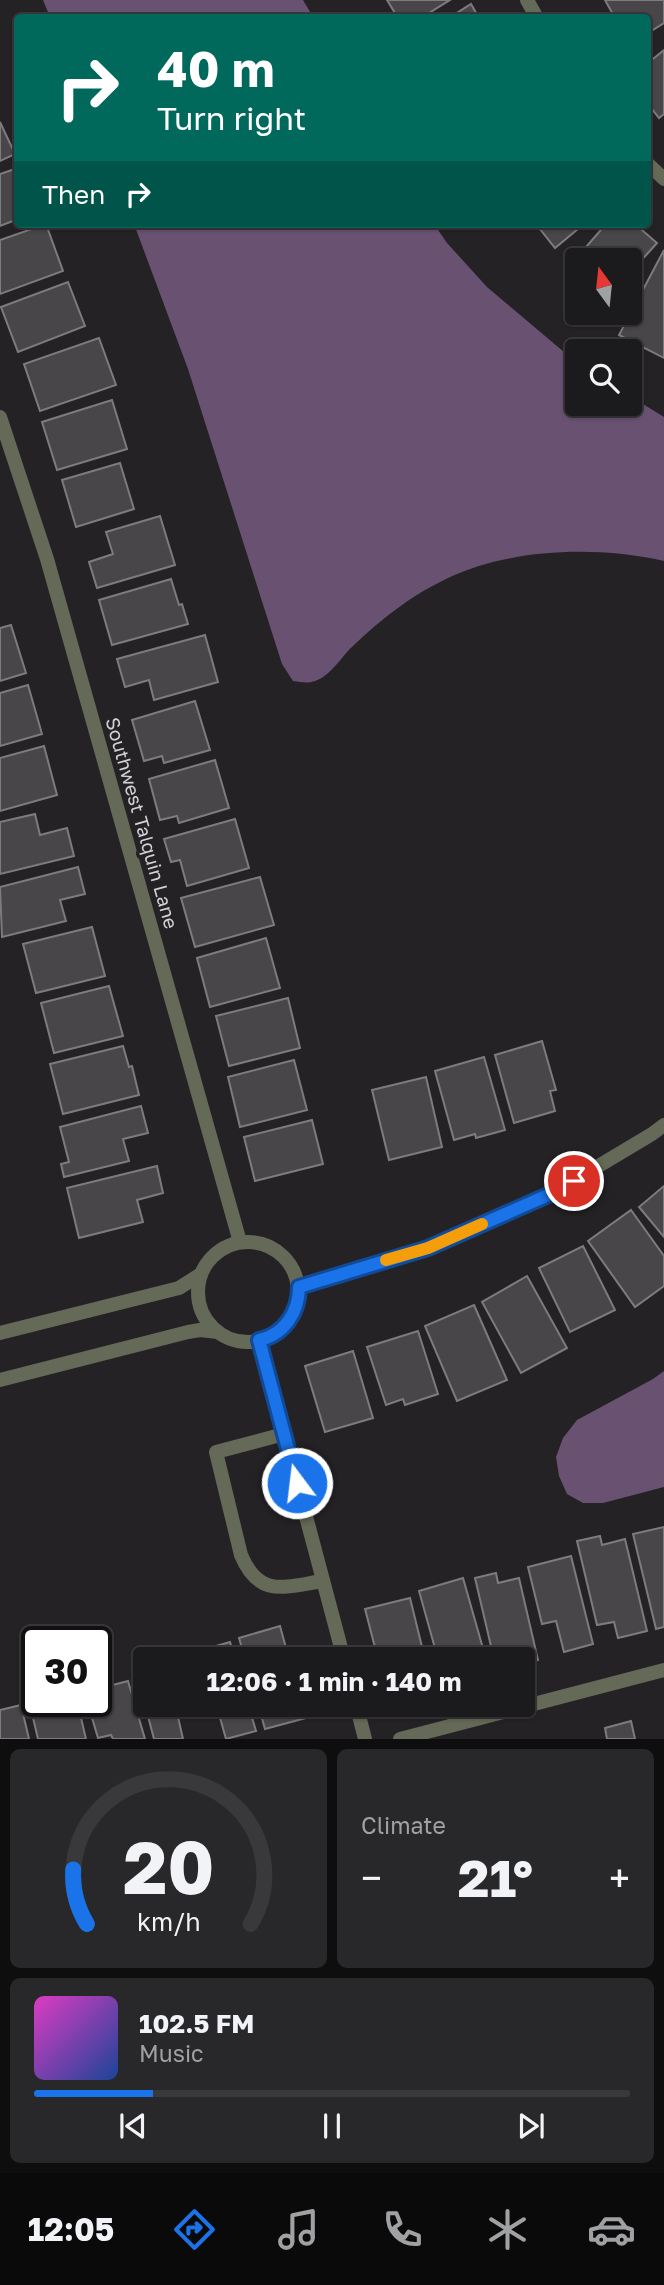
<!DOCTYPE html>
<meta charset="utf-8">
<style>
body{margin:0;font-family:"Golos Text",sans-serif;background:#282729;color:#f1f3f6;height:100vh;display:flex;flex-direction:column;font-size:26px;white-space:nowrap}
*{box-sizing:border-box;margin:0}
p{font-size:23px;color:#a0a1a3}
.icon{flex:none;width:38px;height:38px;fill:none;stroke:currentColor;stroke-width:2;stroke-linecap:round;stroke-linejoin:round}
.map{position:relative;height:1739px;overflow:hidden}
.sheet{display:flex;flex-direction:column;gap:10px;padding:10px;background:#0f0e0f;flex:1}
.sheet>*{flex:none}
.top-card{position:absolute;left:14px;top:14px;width:637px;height:214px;border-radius:7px;box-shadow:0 2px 5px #0004,0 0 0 2px #39383b;background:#00695c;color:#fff;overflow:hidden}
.needle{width:46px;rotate:345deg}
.fabs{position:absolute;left:565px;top:248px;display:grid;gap:14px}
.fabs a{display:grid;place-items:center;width:77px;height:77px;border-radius:7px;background:#1b1a1c;box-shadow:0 2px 5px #0004,0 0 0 2px #39383b;font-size:35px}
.speed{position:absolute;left:21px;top:1626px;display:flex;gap:14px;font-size:35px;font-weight:700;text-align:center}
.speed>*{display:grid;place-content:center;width:91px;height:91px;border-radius:50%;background:#1b1a1c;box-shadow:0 2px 5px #0004,0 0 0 2px #39383b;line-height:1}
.speed .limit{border:4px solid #111;border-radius:10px;background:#fff;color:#111}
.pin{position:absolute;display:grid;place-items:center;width:60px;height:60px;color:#fff;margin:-30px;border:4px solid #fff;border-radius:50%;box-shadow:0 2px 7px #0007}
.me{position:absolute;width:77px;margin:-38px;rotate:345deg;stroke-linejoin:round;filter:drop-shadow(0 0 5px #0008)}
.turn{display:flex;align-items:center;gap:24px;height:147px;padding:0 28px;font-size:32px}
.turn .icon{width:91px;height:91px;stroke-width:2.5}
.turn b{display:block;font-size:49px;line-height:60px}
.then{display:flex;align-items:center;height:66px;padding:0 28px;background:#0003;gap:14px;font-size:26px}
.big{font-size:52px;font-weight:700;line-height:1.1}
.sheet .widget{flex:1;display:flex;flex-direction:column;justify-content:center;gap:10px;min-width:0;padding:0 24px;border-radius:10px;background:#282729}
.sheet .dial{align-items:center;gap:0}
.dial svg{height:182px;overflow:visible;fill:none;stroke:#39383b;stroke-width:7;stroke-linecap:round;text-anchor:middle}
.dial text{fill:#f1f3f6;stroke:none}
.song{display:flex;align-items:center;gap:21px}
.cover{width:84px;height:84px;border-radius:10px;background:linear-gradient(135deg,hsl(310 70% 55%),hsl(220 70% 35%))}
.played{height:7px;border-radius:4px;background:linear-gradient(90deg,#1a73e8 20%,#39383b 20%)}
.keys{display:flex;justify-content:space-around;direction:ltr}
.heat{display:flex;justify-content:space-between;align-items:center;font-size:38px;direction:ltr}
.sheet .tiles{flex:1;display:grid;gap:10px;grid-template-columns:1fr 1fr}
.widget:last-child{grid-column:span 2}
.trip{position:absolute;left:133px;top:1647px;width:402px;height:70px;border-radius:7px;background:#1b1a1c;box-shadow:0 2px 5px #0004,0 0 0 2px #39383b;font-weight:700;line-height:70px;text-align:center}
.dock{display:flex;height:112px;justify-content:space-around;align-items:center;background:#0b0a0b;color:#a0a1a3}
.dock .icon{width:49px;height:49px}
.dock .selected{color:#1a73e8}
.dock b{font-size:32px;color:#f1f3f6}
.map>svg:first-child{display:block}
.water{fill:#695172}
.building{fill:#49464a;stroke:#7e7b7f;stroke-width:2}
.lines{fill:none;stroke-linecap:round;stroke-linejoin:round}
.lane{stroke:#656957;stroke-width:14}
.street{stroke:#656957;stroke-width:14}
.route-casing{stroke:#114b97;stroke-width:18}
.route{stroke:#1a73e8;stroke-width:12}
.slow{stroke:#f59e0b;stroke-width:12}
.labels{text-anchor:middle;stroke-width:7;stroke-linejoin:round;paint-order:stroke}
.street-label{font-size:19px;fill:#d2d1d3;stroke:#242225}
</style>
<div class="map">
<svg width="664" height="1739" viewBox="0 0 664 1739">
<rect width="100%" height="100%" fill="#242225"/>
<g class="water">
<polygon points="43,0 303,0 313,17 50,17"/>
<path d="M134 224H434L447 243 487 287 577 363 578 404H630V396L664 417V561C597 546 512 548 448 578 412 595 382 618 353 646 343 655 335 669 323 677 312 684 306 683 293 681L282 664 188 369Z"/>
<polygon points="664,1371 664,1487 603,1503 583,1503 567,1494 559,1476 556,1457 563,1438 577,1420 653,1379"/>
</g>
<g class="building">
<polygon points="387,0 450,0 421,18 398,18"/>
<polygon points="605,0 664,0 664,23 648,33 648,18 615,18"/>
<polygon points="471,4 479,18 449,18"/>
<polygon points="664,50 664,114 659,118 648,104 648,63"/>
<polygon points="0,122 15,154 0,161"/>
<polygon points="18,168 18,219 0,226 0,174"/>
<polygon points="46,224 63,271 0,294 0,240"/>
<polygon points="536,224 584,224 555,248"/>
<polygon points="606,224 635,224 657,243 630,273 630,261 578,261 578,280 566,270"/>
<polygon points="664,250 664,358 619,335"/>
<polygon points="68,282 85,326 18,352 1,307"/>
<polygon points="99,338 116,385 40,411 24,364"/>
<polygon points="112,400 127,449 57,470 42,422"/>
<polygon points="120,463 134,509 76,527 62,480"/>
<polygon points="160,516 175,565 97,588 89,562 113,554 106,532"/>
<polygon points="171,579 179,605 182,604 188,624 112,645 99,600"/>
<polygon points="11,625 26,673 0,681 0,628"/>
<polygon points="205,635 218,682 154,700 149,680 125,687 117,659"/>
<polygon points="28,685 42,734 0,746 0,693"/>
<polygon points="195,701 210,750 164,763 162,756 144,761 132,720"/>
<polygon points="44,746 57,795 0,811 0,758"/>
<polygon points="215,760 229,808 179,823 177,816 160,820 149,779"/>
<polygon points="35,814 40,835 67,828 74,856 0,874 0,822"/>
<polygon points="235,819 249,868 187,886 180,860 171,862 164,839"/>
<polygon points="78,867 85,894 60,900 66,921 2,937 0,887"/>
<polygon points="260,877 274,925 195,947 181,898"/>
<polygon points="92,927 105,976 36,993 23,944"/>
<polygon points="266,938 280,988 210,1007 197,958"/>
<polygon points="109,986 123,1036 54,1053 41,1003"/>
<polygon points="288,998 300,1048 229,1066 216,1016"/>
<polygon points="542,1041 556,1090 550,1091 555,1111 514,1123 495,1055"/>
<polygon points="123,1046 129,1067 132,1066 139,1095 63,1114 50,1064"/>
<polygon points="484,1057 505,1130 476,1138 475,1134 454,1140 435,1071"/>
<polygon points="294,1060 307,1110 240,1127 228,1077"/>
<polygon points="426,1077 442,1147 389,1160 372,1090"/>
<polygon points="141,1106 148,1133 123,1139 129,1161 64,1177 61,1164 69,1162 60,1127"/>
<polygon points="312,1120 323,1164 255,1181 244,1137"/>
<polygon points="157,1166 163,1193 137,1200 143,1222 79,1238 67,1188"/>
<polygon points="664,1186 664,1237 639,1207"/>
<polygon points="631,1210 664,1256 664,1286 635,1307 588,1241"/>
<polygon points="583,1246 615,1310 570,1332 539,1268"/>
<polygon points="527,1276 567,1348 521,1373 482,1302"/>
<polygon points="474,1305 507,1380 457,1401 425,1326"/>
<polygon points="418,1331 438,1394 405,1405 403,1399 386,1405 367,1347"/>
<polygon points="353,1351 373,1418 325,1432 305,1366"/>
<polygon points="664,1527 664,1627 656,1629 633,1534"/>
<polygon points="600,1536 602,1545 625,1539 647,1631 618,1638 614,1622 597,1625 577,1541"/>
<polygon points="571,1556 593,1644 564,1652 556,1621 542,1624 528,1567"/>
<polygon points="496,1573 498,1583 519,1578 538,1660 523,1664 523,1659 494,1659 475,1578"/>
<polygon points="463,1578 484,1652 467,1656 468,1659 438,1659 419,1591"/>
<polygon points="410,1598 425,1659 378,1659 365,1609"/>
<polygon points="280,1626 289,1659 245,1659 239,1638"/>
<polygon points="230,1642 235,1659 189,1659 188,1654"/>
<polygon points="176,1648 179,1659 145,1659 145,1704 190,1704 192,1713 178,1717 183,1739 154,1739 133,1659"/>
<polygon points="103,1677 105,1687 128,1681 145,1739 113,1739 111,1735 98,1738 87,1701 96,1701 96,1679"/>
<polygon points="37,1699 77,1701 86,1739 38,1739 29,1701"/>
<polygon points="202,1704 248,1704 256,1731 226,1739 217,1707 204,1711"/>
<polygon points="258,1704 302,1704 306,1718 265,1729"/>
<polygon points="21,1705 29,1739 0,1739 0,1710"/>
<polygon points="631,1721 635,1739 607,1739 605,1728"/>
</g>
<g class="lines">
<path class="lane" d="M284 1434 216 1452 241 1555C259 1598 284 1587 323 1581"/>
<g class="street">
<polyline points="527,0 537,18"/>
<polyline points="648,164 664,179"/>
<polyline points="0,417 47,559 240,1242"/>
<circle cx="248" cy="1292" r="50"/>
<polyline points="299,1287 428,1248 555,1192 652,1134 664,1125"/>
<polyline points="0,1333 179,1288 201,1274"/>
<polyline points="259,1340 344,1659"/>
<polyline points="0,1380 188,1332 200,1330 218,1332"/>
<polyline points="356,1704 365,1739"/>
<polyline points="400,1739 664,1670"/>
</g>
</g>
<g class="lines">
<g class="route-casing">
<path id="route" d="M297 1483 259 1340C284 1335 299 1312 299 1287L428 1248 555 1192 574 1181"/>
</g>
<use href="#route" class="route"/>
<polyline class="slow" points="386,1260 428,1248 482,1224"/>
</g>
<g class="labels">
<g class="street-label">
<text transform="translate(142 823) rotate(74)" y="7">Southwest Talquin Lane</text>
</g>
</g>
</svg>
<div class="fabs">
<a><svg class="needle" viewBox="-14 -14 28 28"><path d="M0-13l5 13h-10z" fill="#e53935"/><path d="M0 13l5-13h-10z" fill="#a0a1a3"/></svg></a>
<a><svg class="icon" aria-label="search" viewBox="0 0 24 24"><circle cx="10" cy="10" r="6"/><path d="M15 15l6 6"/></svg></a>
</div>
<div class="speed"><div class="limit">30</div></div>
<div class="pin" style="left:574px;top:1181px;background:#d93025"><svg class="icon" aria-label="arrive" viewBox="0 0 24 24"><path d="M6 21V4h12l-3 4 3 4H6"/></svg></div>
<svg class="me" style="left:297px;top:1483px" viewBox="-20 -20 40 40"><circle r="17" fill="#1a73e8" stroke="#fff" stroke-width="3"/><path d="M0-11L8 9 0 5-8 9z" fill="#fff"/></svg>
<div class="trip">12:06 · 1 min · 140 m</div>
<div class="top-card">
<div class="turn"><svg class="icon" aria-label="right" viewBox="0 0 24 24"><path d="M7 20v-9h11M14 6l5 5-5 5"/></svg><div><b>40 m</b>Turn right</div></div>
<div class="then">Then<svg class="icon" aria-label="right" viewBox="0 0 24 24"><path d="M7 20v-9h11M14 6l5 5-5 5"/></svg></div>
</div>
</div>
<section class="sheet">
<div class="tiles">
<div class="widget dial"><svg viewBox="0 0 100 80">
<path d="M14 69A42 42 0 1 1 86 69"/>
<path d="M14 69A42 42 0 0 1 8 45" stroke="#1a73e8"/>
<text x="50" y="56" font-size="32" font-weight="700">20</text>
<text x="50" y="72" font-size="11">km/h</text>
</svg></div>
<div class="widget"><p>Climate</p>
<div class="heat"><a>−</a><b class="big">21°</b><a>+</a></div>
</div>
<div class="widget">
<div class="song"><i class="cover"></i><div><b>102.5 FM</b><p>Music</p></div></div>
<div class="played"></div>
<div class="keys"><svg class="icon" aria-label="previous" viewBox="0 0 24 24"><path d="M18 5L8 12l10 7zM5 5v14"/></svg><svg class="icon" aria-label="pause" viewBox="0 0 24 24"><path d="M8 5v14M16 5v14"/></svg><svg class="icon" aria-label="next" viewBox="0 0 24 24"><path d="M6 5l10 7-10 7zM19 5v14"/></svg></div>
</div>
</div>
</section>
<nav class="dock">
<b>12:05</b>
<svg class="icon selected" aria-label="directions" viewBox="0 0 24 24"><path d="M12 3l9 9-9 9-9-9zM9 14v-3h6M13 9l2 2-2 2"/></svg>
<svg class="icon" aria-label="music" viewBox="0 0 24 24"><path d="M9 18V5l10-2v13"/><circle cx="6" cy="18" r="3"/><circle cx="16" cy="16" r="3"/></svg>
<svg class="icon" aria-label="phone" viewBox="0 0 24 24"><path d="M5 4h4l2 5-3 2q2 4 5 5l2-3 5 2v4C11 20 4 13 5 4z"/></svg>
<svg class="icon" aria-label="climate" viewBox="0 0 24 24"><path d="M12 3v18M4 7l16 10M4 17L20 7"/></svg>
<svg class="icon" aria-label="car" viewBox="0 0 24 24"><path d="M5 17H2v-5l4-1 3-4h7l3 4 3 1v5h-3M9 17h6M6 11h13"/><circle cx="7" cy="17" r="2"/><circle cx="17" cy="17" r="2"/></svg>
</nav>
